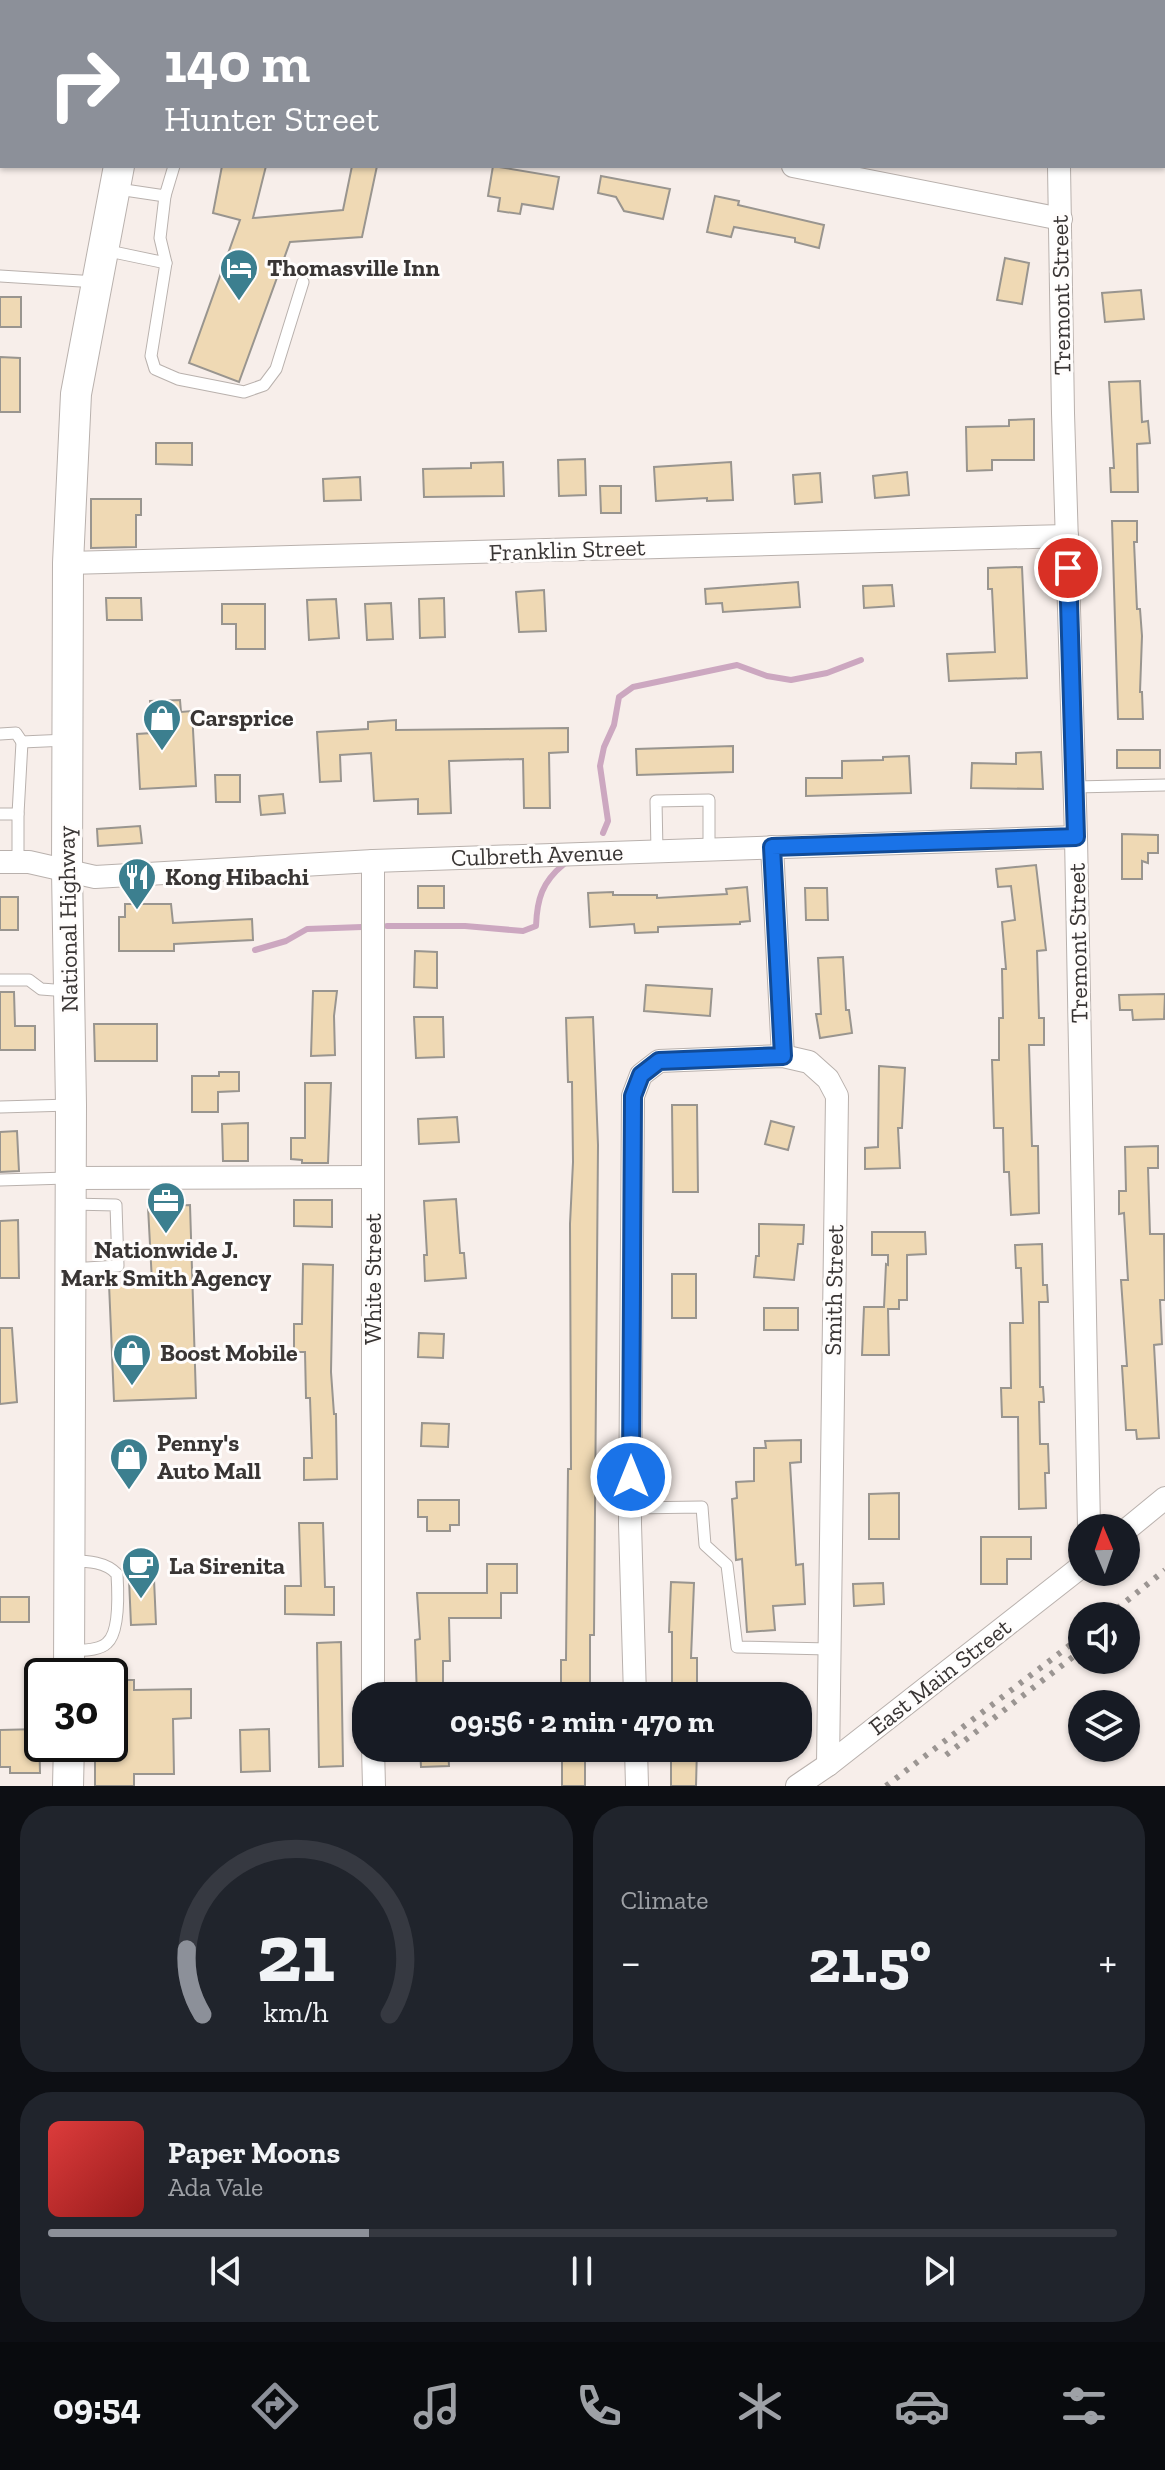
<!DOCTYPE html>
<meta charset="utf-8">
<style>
body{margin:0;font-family:"Zilla Slab",serif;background:#20242c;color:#f1f3f6;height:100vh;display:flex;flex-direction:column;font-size:30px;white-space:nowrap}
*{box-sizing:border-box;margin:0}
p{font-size:26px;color:#9ea1a6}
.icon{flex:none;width:44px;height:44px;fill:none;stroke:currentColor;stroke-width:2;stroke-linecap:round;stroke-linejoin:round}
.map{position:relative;height:1786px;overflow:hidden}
.drawer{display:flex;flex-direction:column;gap:20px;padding:20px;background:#0d0f14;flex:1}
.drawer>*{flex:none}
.banner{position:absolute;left:0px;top:0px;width:1166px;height:168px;box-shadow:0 2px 6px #0004;background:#8c9099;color:#fff;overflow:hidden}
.needle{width:52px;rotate:358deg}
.fabs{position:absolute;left:1068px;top:1514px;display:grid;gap:16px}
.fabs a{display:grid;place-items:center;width:72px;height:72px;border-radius:50%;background:#171b24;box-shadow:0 2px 6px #0004;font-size:40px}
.speed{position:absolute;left:24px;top:1658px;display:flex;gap:16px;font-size:40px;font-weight:700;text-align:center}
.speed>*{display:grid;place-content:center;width:104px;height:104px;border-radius:50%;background:#171b24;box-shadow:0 2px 6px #0004;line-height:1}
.speed .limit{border:4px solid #111;border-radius:12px;background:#fff;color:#111}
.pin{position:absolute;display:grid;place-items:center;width:68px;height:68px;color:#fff;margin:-34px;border:4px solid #fff;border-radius:50%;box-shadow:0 2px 8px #0007}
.me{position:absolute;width:88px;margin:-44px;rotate:0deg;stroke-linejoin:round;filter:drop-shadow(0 0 6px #0008)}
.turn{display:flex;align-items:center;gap:28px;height:168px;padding:0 32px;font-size:36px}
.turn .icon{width:104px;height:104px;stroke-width:2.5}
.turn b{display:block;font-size:56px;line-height:68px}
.big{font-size:60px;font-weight:700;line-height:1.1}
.drawer .card{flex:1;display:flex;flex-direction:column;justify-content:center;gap:12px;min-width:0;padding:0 28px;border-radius:32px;background:#20242c}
.drawer .dial{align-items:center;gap:0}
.dial svg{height:208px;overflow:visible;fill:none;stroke:#363941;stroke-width:7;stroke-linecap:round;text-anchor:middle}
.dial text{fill:#f1f3f6;stroke:none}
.song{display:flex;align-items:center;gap:24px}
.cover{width:96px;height:96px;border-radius:12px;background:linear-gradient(135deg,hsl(0 70% 55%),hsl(0 70% 35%))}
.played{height:8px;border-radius:4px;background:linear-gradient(90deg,#8c9099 30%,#363941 30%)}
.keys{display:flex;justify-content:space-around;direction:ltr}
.heat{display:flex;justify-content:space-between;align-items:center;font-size:44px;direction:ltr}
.drawer .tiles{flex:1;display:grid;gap:20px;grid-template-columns:1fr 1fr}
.card:last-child{grid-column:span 2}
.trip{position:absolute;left:352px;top:1682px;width:460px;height:80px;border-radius:32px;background:#171b24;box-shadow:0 2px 6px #0004;font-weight:700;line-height:80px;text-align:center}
.tab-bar{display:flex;height:128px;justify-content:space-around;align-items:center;background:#090b0e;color:#9ea1a6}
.tab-bar .icon{width:56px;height:56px}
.tab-bar .selected{color:#8c9099}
.tab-bar b{font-size:36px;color:#f1f3f6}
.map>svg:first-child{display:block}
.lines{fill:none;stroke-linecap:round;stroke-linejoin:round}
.stream{stroke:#cca7c0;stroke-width:6}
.building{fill:#efd9b4;stroke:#99958f;stroke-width:2}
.service-casing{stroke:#b9b1ad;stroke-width:13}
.minor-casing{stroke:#b9b1ad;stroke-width:24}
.secondary-casing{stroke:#b9b1ad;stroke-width:32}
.service{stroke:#fff;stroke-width:11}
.minor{stroke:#fff;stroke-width:22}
.secondary{stroke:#fff;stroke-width:30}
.rail{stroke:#9b9592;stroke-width:6;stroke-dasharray:4 8;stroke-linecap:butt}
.route-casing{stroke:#114b97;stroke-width:20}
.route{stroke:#1a73e8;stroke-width:14}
.labels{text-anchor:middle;stroke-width:6;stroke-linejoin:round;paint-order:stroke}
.poi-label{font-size:24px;font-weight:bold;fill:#393534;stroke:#fffdfc;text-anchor:start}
.street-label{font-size:24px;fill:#393534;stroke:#fffdfc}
</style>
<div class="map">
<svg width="1165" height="1786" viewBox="0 0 1165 1786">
<rect width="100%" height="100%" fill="#f7eeea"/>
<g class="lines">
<g class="stream">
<polyline points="603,833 608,821 600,766 604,747 614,725 619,697 633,687 737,665 767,676 791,680 827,673 861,660"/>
<path d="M387 926H465L523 931 536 926C537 899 542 882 564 864"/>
<polyline points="255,950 286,941 307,929 362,927"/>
</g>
</g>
<g class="building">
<polygon points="222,166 266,166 253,218 343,210 352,166 377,166 362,237 290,242 239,382 189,363 240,220 213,213"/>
<polygon points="493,166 559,177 553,209 522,204 520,214 498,211 500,198 488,196"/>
<polygon points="601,176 670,189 663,219 624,211 616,197 598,193"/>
<polygon points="715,196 739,201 738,205 824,225 819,248 795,242 795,238 734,227 731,237 707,232"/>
<polygon points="1005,258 1029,263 1022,304 997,300"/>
<polygon points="1141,290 1144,319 1105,322 1102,293"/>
<rect x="0" y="297" width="21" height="30"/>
<polygon points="0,357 20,358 20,412 0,412"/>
<polygon points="1140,381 1142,422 1148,421 1150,443 1137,444 1138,492 1111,492 1110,468 1114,468 1109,382"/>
<polygon points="1034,419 1034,460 992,460 992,470 967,471 966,427 1009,426 1009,420"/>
<polygon points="156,443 192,443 192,465 156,464"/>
<polygon points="585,459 586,495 559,496 558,460"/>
<polygon points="503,462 504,496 424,497 423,469 471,468 471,463"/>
<polygon points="731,462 733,500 707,501 707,498 656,501 654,467"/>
<polygon points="907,472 909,495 875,498 873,476"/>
<polygon points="820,473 822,502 795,504 793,475"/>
<polygon points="360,477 361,500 324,501 323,479"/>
<polygon points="600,486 621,486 621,513 601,513"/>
<polygon points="91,499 141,499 141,515 136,515 136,547 91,548"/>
<polygon points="1112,521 1137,521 1137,542 1134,542 1137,609 1140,609 1142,636 1140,692 1142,692 1143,719 1118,719"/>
<polygon points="1022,567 1027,678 949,681 947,654 995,652 992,589 988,589 988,568"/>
<polygon points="798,582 800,607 723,612 722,603 706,604 705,589"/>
<polygon points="892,585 894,606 864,608 863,586"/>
<polygon points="544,590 546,631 519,632 516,592"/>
<polygon points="106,598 141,598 142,620 107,620"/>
<polygon points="444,598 445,637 420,638 419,599"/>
<polygon points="336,599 339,638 309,640 307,600"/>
<polygon points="391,603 393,639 367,640 365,604"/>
<polygon points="222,604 265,604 265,649 236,649 236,624 222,624"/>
<polygon points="180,700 181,712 192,711 196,786 140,789 137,734 152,733 150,701"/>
<polygon points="396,720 396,730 568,728 568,752 549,753 550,808 524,808 523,759 449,761 451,813 418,814 418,799 374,801 371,753 340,755 341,781 320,782 317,732 368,729 368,722"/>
<polygon points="733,746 733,772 637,775 636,749"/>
<rect x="1117" y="750" width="43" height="18"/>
<polygon points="1041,752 1043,789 971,788 972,763 1016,764 1016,753"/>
<polygon points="909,756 911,793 806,796 806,778 842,778 842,761 883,760 883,757"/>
<polygon points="215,775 240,775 240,802 216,802"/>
<polygon points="283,794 285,813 261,815 259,796"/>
<polygon points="140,826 142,843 98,846 97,829"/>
<polygon points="1122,834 1158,835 1158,853 1148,853 1148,863 1142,861 1142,879 1122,879"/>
<polygon points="1036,865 1046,950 1037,951 1039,1018 1044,1018 1044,1045 1029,1045 1032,1146 1038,1146 1039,1213 1011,1215 1009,1172 1004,1172 1003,1128 994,1128 992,1060 999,1060 999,1018 1003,1018 1002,969 1006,969 1002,922 1015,920 1011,886 998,887 996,869"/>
<rect x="418" y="886" width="26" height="22"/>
<polygon points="747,887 750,921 740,922 740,924 658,927 658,932 635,933 634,924 590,927 588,893 613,892 613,895 657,895 657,898 727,894 726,889"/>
<polygon points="805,888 827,888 828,920 806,920"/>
<rect x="0" y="897" width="18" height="33"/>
<polygon points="125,904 171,904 173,923 252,919 253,940 174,944 174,951 119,951 119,917 125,917"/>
<polygon points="415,951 437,952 437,988 414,987"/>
<polygon points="843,957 846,1010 849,1010 852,1033 820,1038 816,1014 821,1014 818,958"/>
<polygon points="646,985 712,989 710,1016 644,1011"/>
<polygon points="313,991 337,991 334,1016 335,1055 311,1056"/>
<polygon points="0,992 14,992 15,1026 35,1026 35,1050 0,1050"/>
<polygon points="1165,994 1164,1019 1133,1020 1132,1010 1120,1010 1119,995"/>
<polygon points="414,1017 443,1017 444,1057 416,1058"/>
<polygon points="593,1017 598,1145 594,1635 590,1635 590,1693 585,1693 585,1696 561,1696 561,1660 566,1660 568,1469 571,1469 570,1224 573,1162 572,1082 568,1082 566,1018"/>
<polygon points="94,1024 157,1024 157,1061 95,1061"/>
<polygon points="879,1066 905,1068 902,1128 898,1128 900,1168 865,1169 865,1148 878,1147"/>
<polygon points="219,1072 239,1072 239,1091 218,1092 218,1112 192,1112 192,1076 219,1076"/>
<polygon points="305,1083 331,1083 328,1163 302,1163 302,1160 291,1159 291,1138 305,1138"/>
<polygon points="672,1105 697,1105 698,1192 673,1192"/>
<polygon points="457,1117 459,1142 419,1144 418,1119"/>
<polygon points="771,1121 794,1127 788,1150 765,1144"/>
<polygon points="248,1123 248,1161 223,1161 222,1124"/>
<polygon points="17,1131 19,1171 0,1172 0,1132"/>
<polygon points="1158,1146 1158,1168 1148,1168 1150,1234 1164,1234 1165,1300 1160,1300 1162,1344 1154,1345 1159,1438 1137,1439 1136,1430 1126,1430 1122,1366 1127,1366 1121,1280 1128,1280 1124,1213 1119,1214 1119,1191 1126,1191 1125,1147"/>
<polygon points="456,1199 460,1253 464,1253 466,1278 425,1281 424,1255 427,1255 424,1201"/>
<polygon points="294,1200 332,1200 332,1227 294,1226"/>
<polygon points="190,1205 196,1398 114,1401 109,1284 152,1282 148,1207"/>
<polygon points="18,1220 19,1278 0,1278 0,1221"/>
<polygon points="759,1224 804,1225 803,1244 798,1244 794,1280 754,1277 756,1256 759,1256"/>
<polygon points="872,1232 925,1232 926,1254 907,1255 907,1300 899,1300 899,1309 888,1309 889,1355 862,1355 864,1307 884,1307 886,1264 888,1265 888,1255 872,1255"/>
<polygon points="1042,1244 1043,1285 1047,1285 1048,1302 1039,1302 1040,1387 1043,1387 1044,1402 1039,1402 1040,1444 1048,1444 1049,1473 1045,1473 1046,1508 1019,1509 1018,1417 1002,1417 1001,1388 1011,1388 1010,1323 1023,1323 1021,1268 1016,1268 1015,1245"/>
<polygon points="303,1264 333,1265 331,1372 334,1414 336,1414 337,1479 304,1480 304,1458 312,1458 310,1398 306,1398 305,1352 294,1352 294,1324 302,1324"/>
<rect x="672" y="1274" width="24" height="44"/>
<rect x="764" y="1308" width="34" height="22"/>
<polygon points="0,1328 12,1328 17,1402 0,1404"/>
<polygon points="419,1333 444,1334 443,1358 418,1357"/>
<polygon points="422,1423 449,1424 448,1447 421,1446"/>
<polygon points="801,1440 801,1462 790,1463 796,1565 803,1564 805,1604 773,1606 775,1630 747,1632 742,1559 736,1560 732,1499 737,1498 736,1482 754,1481 754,1448 766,1448 765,1441"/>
<polygon points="899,1493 899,1539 869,1539 869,1494"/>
<polygon points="418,1500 459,1500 459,1525 450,1525 450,1531 427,1531 427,1517 418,1517"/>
<polygon points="299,1523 323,1523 325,1587 334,1587 334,1615 285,1614 285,1586 301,1586"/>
<polygon points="981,1537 1031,1537 1031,1559 1007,1559 1007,1584 981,1584"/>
<polygon points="487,1564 517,1564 517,1593 501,1593 501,1618 449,1618 450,1661 443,1661 443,1696 417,1696 415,1640 420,1639 417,1593 487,1593"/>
<polygon points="129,1579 154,1579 156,1624 131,1625"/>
<polygon points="671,1582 694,1583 691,1658 697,1658 697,1696 672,1696 672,1632 669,1632"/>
<polygon points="883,1583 884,1604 854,1606 853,1584"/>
<rect x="0" y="1597" width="29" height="25"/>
<polygon points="341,1642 343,1766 319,1767 317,1643"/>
<polygon points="110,1680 134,1680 134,1690 191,1689 191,1718 173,1719 174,1774 134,1774 134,1786 95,1786 95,1744 110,1744"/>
<polygon points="39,1729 40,1773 10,1773 10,1767 0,1767 0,1730"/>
<polygon points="269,1729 270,1771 241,1772 240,1730"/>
<polygon points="420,1748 448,1748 449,1766 421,1767"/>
<rect x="562" y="1748" width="23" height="38"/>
<polygon points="671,1748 697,1748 696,1786 671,1786"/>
</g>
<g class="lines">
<g class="service-casing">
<g id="service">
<polyline points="118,189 165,196 174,166"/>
<polyline points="165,196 160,238 166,263 151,356 155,369 178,379 244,392 264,385 276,369 303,282"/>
<polyline points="104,250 166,263"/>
<polyline points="0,276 97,282"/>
<polyline points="0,734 16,733 22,742 67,740"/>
<polyline points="1075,787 1165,785"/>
<polyline points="0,814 18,814 22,742"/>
<polyline points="657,851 656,801 709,800 709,849"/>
<polyline points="18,862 18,814"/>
<polyline points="0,980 29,980 41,989 68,991"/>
<polyline points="0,1107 70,1105"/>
<polyline points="0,1180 67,1178"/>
<polyline points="71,1204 116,1205 118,1266 71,1269"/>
<polyline points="631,1508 702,1507 705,1545 727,1565 737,1647 829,1649"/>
<path d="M70 1651C81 1650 99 1651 107 1643 120 1632 118 1590 117 1574 106 1562 88 1561 72 1561"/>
</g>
</g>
<g class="minor-casing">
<g id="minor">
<polyline points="1054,0 1054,2"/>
<polyline points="501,2 502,0"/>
<polyline points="801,2 802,0"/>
<polyline points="0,82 2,82"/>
<polyline points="793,166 1061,219"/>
<polyline points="1059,166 1063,413 1076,837 1089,1528"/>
<polyline points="68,563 1067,536"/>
<polyline points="772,847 783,1056"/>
<polyline points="0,862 29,862 95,877 373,861 1076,837"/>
<polyline points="70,1178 373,1177"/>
<polyline points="1126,1530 1165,1498"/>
<polyline points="373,1696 373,861"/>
<polyline points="635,1696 630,1524 633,1096 641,1075 659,1061 783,1056 809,1062 828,1079 837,1096 828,1765"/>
<polyline points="373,1748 374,1786"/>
<polyline points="636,1748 637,1786"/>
<polyline points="797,1786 828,1765 1082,1566"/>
</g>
</g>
<g class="secondary-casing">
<g id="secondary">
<polyline points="153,2 153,0"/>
<polyline points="69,1676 71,1105 67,871 68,563 76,394 119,166"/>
<polyline points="68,1786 69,1744"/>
</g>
</g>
<use href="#service" class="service"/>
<use href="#minor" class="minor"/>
<use href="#secondary" class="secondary"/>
<g class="rail">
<polyline points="1108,1616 1165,1570"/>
<polyline points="946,1755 1082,1650"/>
<polyline points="886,1786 1082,1636"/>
</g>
</g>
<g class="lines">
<g class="route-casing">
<polyline id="route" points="631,1477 633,1096 641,1075 659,1061 783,1056 772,847 1076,837 1068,568"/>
</g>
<use href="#route" class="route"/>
</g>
<defs>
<g id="hotel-pin" transform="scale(2)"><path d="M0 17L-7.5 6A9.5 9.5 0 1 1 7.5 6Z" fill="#3c7f8f" stroke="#fffdfc"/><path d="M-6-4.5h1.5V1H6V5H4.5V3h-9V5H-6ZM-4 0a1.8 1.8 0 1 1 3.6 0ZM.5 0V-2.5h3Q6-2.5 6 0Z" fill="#fff"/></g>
<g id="shop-pin" transform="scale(2)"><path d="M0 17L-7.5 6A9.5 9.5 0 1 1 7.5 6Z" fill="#3c7f8f" stroke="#fffdfc"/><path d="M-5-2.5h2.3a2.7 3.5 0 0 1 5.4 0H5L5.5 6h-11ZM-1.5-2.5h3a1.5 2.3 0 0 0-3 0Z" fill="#fff"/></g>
<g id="restaurant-pin" transform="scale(2)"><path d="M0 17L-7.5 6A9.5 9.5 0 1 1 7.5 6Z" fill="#3c7f8f" stroke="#fffdfc"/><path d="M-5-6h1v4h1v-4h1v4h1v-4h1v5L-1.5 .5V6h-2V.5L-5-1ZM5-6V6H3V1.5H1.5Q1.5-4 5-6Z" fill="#fff"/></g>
<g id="office-pin" transform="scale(2)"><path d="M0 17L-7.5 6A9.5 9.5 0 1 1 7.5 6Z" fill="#3c7f8f" stroke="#fffdfc"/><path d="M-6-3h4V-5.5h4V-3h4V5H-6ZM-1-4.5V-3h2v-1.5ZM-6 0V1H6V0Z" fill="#fff"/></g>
<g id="cafe-pin" transform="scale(2)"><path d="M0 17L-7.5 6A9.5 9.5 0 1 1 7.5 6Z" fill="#3c7f8f" stroke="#fffdfc"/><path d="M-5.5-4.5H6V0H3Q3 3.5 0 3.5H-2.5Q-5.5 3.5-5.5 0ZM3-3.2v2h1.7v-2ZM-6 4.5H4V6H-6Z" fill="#fff"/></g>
</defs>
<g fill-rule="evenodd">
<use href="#hotel-pin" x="239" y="268"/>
<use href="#shop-pin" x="162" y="718"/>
<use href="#restaurant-pin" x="137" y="877"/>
<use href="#office-pin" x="166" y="1201"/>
<use href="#shop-pin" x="132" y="1353"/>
<use href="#shop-pin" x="129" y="1457"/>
<use href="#cafe-pin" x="141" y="1566"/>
</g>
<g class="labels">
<g class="poi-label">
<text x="267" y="276">Thomasville Inn</text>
<text x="190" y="726">Carsprice</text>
<text x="165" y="885">Kong Hibachi</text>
<text x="166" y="1258" text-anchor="middle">Nationwide J.<tspan x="166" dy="28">Mark Smith Agency</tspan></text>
<text x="160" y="1361">Boost Mobile</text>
<text x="157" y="1451">Penny's<tspan x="157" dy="28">Auto Mall</tspan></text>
<text x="169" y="1574">La Sirenita</text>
</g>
<g class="street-label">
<text transform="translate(1061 295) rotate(-91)" y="8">Tremont Street</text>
<text transform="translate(567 550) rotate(-2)" y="8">Franklin Street</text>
<text transform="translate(537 855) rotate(-2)" y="8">Culbreth Avenue</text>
<text transform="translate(68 919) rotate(-91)" y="8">National Highway</text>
<text transform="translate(1078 943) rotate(-91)" y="8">Tremont Street</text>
<text transform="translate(373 1279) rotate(-90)" y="8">White Street</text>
<text transform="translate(834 1290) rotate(-89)" y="8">Smith Street</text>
<text transform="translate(940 1677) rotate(-38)" y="8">East Main Street</text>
</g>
</g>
</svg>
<div class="fabs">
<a><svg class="needle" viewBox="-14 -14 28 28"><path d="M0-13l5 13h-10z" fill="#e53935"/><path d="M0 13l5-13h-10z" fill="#9ea1a6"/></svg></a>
<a><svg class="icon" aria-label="sound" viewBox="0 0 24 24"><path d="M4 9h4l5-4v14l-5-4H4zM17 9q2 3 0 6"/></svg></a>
<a><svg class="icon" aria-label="layers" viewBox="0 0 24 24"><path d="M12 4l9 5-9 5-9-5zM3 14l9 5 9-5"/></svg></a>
</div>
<div class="speed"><div class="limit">30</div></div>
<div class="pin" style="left:1068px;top:568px;background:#d93025"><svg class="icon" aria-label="arrive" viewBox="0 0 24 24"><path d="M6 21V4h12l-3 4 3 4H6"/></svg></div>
<svg class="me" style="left:631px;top:1477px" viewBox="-20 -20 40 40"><circle r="17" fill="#1a73e8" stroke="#fff" stroke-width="3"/><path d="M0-11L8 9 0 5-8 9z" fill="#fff"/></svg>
<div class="trip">09:56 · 2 min · 470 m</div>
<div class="banner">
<div class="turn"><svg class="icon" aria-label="right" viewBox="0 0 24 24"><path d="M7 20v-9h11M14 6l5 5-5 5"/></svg><div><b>140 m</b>Hunter Street</div></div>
</div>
</div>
<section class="drawer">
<div class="tiles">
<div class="card dial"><svg viewBox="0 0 100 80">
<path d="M14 69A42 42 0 1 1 86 69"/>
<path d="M14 69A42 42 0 0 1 8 44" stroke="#8c9099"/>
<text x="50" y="56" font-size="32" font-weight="700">21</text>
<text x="50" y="72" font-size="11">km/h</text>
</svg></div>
<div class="card"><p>Climate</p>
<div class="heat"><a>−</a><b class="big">21.5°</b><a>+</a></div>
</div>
<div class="card">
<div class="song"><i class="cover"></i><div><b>Paper Moons</b><p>Ada Vale</p></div></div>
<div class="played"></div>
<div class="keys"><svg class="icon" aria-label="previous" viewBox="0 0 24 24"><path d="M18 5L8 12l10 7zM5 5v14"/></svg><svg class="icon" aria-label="pause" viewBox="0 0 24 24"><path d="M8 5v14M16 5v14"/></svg><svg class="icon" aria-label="next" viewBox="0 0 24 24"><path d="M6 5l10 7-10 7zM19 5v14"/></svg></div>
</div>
</div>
</section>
<nav class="tab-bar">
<b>09:54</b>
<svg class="icon selected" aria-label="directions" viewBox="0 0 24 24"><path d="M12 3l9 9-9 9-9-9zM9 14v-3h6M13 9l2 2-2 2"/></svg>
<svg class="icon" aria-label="music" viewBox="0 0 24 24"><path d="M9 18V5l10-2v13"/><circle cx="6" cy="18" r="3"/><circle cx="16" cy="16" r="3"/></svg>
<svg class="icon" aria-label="phone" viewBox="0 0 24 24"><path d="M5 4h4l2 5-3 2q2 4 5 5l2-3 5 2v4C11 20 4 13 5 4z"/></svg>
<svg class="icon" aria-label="climate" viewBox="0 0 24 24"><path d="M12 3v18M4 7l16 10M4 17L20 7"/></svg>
<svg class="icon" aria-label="car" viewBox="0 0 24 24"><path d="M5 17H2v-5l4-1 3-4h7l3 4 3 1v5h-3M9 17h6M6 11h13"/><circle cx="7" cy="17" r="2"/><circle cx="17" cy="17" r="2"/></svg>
<svg class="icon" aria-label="filters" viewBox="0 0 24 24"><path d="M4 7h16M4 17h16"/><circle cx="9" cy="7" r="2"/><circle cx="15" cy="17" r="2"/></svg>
</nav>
